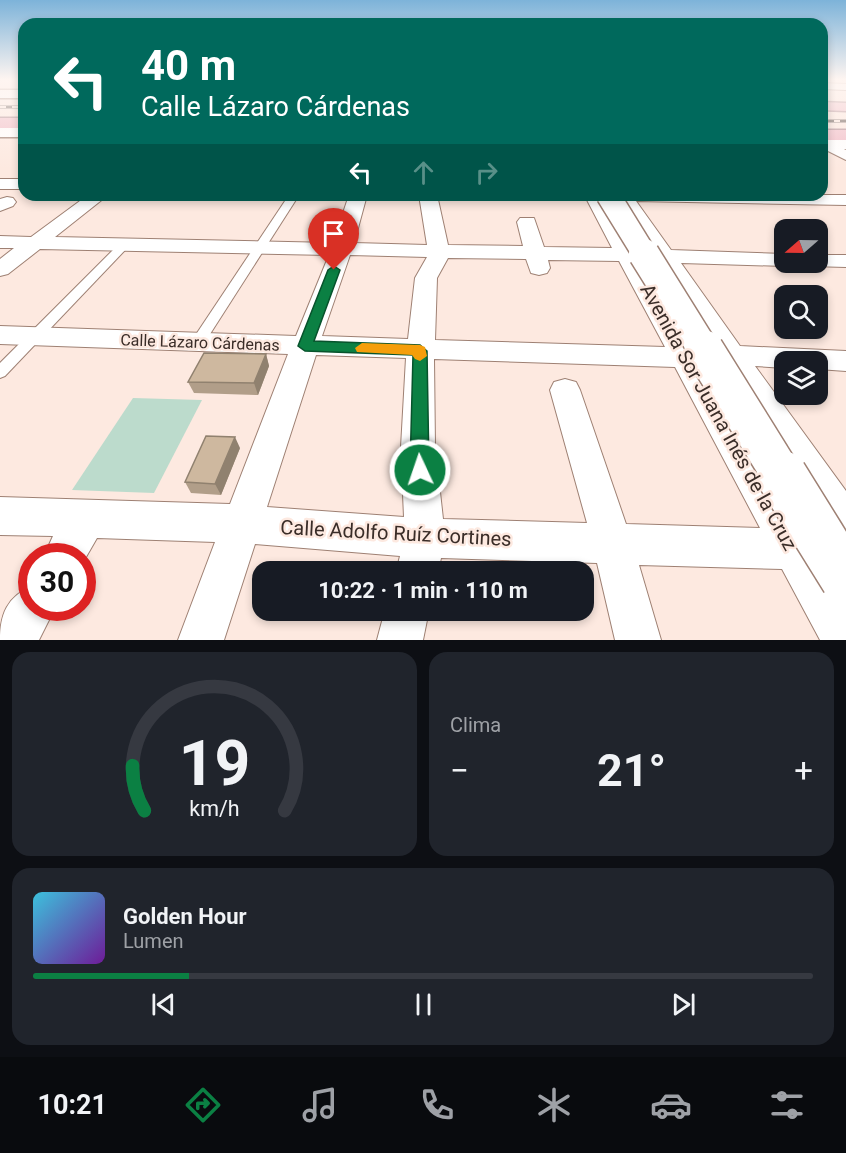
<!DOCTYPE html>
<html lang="es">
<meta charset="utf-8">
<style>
body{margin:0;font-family:Roboto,sans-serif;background:#20242c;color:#f1f3f6;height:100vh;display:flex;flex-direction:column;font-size:22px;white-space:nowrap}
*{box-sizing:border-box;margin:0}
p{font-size:20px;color:#9ea1a6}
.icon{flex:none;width:33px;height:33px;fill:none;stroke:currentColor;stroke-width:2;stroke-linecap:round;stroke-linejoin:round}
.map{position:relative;height:640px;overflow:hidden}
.panel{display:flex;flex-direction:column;gap:12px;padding:12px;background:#0d0f14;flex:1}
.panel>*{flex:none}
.top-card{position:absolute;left:18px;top:18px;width:810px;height:183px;border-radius:18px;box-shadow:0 3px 9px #0003;background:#00695c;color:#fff;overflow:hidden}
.needle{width:39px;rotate:250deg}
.fabs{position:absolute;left:774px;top:219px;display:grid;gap:12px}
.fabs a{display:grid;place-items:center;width:54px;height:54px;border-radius:12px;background:#171b24;box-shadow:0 3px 9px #0003;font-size:30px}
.speed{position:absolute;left:18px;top:543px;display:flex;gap:12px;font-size:30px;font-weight:700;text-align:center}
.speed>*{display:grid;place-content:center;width:78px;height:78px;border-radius:50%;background:#171b24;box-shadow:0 3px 9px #0003;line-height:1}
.speed .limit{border:9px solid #d22;background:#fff;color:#111}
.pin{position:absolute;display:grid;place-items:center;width:51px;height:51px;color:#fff;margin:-62px -26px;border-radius:50% 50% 50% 0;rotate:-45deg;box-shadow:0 0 6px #0007}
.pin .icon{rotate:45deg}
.me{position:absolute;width:66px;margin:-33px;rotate:357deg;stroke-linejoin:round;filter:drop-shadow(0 0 4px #0008)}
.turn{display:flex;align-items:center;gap:21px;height:126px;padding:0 24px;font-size:27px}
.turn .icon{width:78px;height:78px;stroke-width:2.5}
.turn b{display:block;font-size:42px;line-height:51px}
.lanes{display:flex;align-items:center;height:57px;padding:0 24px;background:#0003;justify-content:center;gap:30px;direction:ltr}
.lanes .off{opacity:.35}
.big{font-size:45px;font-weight:700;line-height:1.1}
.panel .widget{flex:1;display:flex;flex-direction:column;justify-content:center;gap:9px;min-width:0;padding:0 21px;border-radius:18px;background:#20242c}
.panel .dial{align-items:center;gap:0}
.dial svg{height:156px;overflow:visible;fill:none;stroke:#363941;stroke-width:7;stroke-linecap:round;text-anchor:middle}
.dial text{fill:#f1f3f6;stroke:none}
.song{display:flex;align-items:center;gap:18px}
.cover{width:72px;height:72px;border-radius:9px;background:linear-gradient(135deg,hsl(190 70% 55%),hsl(280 70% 35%))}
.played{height:6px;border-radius:3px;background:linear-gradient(90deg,#0b8043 20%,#363941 20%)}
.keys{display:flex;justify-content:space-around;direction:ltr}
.heat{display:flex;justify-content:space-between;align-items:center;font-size:33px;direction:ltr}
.panel .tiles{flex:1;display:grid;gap:12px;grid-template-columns:1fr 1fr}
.widget:last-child{grid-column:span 2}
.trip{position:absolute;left:252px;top:561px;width:342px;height:60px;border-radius:18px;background:#171b24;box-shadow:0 3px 9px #0003;font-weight:700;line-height:60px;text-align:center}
.tabs{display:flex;height:96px;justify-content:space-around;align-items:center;background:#090b0e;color:#9ea1a6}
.tabs .icon{width:42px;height:42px}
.tabs .active{color:#0b8043}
.tabs b{font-size:27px;color:#f1f3f6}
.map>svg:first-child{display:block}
.green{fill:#bcdbcc}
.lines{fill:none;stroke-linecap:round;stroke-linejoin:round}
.service-casing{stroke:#9e8073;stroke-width:2}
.minor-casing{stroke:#9e8073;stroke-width:2}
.secondary-casing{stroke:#9e8073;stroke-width:3}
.motorway-casing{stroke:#b18b91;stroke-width:3}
.service{fill:#fff;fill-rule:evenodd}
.minor{fill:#fff;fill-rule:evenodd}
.secondary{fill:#fff;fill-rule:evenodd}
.motorway{fill:#f1bec9;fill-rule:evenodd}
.rail-casing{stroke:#655751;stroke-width:3}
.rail{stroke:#fde9e0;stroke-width:2;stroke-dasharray:6;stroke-linecap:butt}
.tertiary-bridge-far3-casing{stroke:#9e8073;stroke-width:26;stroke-linecap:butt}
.tertiary-bridge-far2-casing{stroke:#9e8073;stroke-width:33;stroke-linecap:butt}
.tertiary-bridge-far1-casing{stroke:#9e8073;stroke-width:42;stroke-linecap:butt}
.tertiary-bridge-casing{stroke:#9e8073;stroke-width:53;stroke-linecap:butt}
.tertiary-bridge-far3{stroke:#fff;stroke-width:23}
.tertiary-bridge-far2{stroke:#fff;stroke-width:30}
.tertiary-bridge-far1{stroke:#fff;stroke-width:39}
.tertiary-bridge{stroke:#fff;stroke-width:50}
.wall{fill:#b19e89}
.shaded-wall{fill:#90816f}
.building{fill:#ceb89f;stroke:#90816f;stroke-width:1.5}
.route{fill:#0b8043;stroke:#07532c;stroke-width:1.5}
.slow{fill:#f59e0b}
.labels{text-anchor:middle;stroke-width:5;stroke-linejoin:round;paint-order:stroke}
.street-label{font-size:16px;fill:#3a2d28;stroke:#fde9e0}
.near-street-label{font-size:20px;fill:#3a2d28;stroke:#fde9e0}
</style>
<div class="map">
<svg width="846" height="640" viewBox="0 0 846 640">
<rect width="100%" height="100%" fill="#fde9e0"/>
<polygon class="green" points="133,398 202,400 154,493 72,490"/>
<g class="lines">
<g class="service-casing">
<g id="service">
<polygon points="289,195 299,195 203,345 193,345 191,342"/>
<polygon points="124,242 129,245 128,247 5,376 0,378 0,363 120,243"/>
</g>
</g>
<g class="minor-casing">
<g id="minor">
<polygon points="822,83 846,84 846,90 822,89"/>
<polygon points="825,140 846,150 846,160 822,148 822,141"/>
<rect x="0" y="179" width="24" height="10"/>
<path d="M88 195H108L55 237 333 243 349 195H367L354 243 427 245 419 195H437L448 245 523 246 517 222 520 218H534L544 247 612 248 587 200 564 199 561 195H846V205L636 201 671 250 784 254V262H793L784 266 681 263 740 346 846 351V371L818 369V362H784V368L755 366 846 491V543L832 538 618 201H605L846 598V640H820L782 569 639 565 661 640H615L597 563 441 558 438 572H396L400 556 255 544 224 640H178L215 542 97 538 82 564V556H44L53 536 0 535V497L230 504 288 354 0 344V326L296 336 329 255 40 249 8 274 0 276V259L14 248H0V236L31 237ZM350 255 427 257 415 278 408 339 322 336ZM448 258 526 259 531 273 539 275 547 273 550 268 548 260 619 261 665 347 435 340 437 278ZM316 355 406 358 401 447 404 517 267 507ZM434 359 675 367 760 528 626 524 580 390 576 382 565 379 554 382 550 390 587 523 443 519 435 447Z"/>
<polygon points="7,197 13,198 16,202 13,206 0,211 0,199"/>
<polygon points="818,255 846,255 846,267 810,266 808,262 818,262"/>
<path d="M32 586V608H55L39 640H0C0 614 7 597 32 586Z"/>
<polygon points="385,610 429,610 423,640 377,640"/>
</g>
</g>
<g class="secondary-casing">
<g id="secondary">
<rect x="0" y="90" width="24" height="8"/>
<rect x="0" y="127" width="24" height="10"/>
<rect x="822" y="139" width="24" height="10"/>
</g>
</g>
<g class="motorway-casing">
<g id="motorway">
<polygon points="822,102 846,103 846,111 822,110"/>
<rect x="0" y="118" width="24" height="10"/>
<rect x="822" y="130" width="24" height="10"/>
</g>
</g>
<use href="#service" class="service"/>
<use href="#minor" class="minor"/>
<use href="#secondary" class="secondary"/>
<use href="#motorway" class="motorway"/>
<g class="rail-casing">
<g id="rail">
<polyline points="0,107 24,107"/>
<polyline points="822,121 846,121"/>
</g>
</g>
<use href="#rail" class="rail"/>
<g class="tertiary-bridge-far3-casing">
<polyline id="tertiary-bridge-far3" points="608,195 645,255"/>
</g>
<g class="tertiary-bridge-far2-casing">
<polyline id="tertiary-bridge-far2" points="644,254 705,352"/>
</g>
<g class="tertiary-bridge-far1-casing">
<polyline id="tertiary-bridge-far1" points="704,350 783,477"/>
</g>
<g class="tertiary-bridge-casing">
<polyline id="tertiary-bridge" points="782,476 846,579"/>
</g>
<use href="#tertiary-bridge-far3" class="tertiary-bridge-far3"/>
<use href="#tertiary-bridge-far2" class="tertiary-bridge-far2"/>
<use href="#tertiary-bridge-far1" class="tertiary-bridge-far1"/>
<use href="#tertiary-bridge" class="tertiary-bridge"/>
</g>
<g class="wall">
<polygon points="266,354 269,366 258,395 194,393 188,382"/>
<polygon points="240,448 221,495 191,493 185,482"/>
</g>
<g class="shaded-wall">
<polygon points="266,354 269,366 258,395 254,383"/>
<polygon points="235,437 240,448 221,495 215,484"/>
</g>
<g class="building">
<polygon points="204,353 266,354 254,383 188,382"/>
<polygon points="206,436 235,437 215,484 185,482"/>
</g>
<linearGradient id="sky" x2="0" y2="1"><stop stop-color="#7db3d9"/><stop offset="0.47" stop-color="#fef5f1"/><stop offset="1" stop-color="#fef5f1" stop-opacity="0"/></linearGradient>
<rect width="846" height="169" fill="url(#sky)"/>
<polygon class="route" points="334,266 340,270 314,341 420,345 427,351 429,470 427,476 420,478 413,476 410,470 413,355 305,351 298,346 328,270"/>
<polygon class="slow" points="362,343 420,345 425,347 427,356 420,361 415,359 412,355 357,352 355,348"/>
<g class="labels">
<g class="street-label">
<text transform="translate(200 342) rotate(2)" y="6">Calle Lázaro Cárdenas</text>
</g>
<g class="near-street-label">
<text transform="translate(719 417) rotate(61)" y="7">Avenida Sor Juana Inés de la Cruz</text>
<text transform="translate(396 533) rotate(3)" y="7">Calle Adolfo Ruíz Cortines</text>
</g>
</g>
</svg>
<div class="fabs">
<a><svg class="needle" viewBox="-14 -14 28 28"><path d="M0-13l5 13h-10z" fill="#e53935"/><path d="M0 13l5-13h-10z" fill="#9ea1a6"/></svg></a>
<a><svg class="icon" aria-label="search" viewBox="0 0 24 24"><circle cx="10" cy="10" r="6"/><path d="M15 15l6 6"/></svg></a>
<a><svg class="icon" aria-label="layers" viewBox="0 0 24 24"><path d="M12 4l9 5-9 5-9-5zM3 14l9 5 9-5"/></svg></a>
</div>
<div class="speed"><div class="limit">30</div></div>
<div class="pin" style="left:334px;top:270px;background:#d93025"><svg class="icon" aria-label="arrive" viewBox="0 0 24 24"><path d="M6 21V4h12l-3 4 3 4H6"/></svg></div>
<svg class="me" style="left:420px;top:470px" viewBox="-20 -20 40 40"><circle r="17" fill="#0b8043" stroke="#fff" stroke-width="3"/><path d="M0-11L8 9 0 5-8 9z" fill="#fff"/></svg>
<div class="trip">10:22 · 1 min · 110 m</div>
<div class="top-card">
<div class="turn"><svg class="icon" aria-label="left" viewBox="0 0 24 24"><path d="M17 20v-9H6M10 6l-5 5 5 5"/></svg><div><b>40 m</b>Calle Lázaro Cárdenas</div></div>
<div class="lanes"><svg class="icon" aria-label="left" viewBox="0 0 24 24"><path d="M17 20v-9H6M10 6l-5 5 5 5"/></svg><svg class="icon off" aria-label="ahead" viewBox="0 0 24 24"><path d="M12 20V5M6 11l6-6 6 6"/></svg><svg class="icon off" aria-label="right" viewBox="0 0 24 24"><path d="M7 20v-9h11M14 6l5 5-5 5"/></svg></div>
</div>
</div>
<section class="panel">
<div class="tiles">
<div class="widget dial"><svg viewBox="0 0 100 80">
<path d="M14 69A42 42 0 1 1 86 69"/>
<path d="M14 69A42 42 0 0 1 8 46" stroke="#0b8043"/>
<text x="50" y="56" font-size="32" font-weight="700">19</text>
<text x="50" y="72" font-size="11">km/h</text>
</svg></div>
<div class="widget"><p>Clima</p>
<div class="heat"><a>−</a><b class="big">21°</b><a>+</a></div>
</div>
<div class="widget">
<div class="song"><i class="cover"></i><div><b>Golden Hour</b><p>Lumen</p></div></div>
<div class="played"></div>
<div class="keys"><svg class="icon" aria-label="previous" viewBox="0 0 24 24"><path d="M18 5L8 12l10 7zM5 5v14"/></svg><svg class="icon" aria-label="pause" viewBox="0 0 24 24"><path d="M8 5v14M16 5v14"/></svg><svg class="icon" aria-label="next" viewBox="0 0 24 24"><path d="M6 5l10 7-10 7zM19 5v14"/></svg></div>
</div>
</div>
</section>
<nav class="tabs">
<b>10:21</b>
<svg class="icon active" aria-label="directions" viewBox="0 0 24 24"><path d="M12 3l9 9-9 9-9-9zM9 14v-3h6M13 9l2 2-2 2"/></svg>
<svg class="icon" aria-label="music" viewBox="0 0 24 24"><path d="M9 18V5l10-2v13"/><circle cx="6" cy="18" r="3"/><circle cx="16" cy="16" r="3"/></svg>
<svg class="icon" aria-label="phone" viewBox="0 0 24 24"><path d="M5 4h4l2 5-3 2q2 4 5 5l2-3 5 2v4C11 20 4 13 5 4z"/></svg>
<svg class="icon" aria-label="climate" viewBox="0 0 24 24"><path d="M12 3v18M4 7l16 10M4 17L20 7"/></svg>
<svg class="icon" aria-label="car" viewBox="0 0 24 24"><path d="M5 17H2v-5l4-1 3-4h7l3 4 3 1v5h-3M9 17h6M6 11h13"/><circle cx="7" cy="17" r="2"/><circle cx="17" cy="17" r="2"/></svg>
<svg class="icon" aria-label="filters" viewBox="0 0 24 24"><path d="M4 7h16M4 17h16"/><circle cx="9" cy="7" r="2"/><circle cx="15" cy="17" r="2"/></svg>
</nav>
